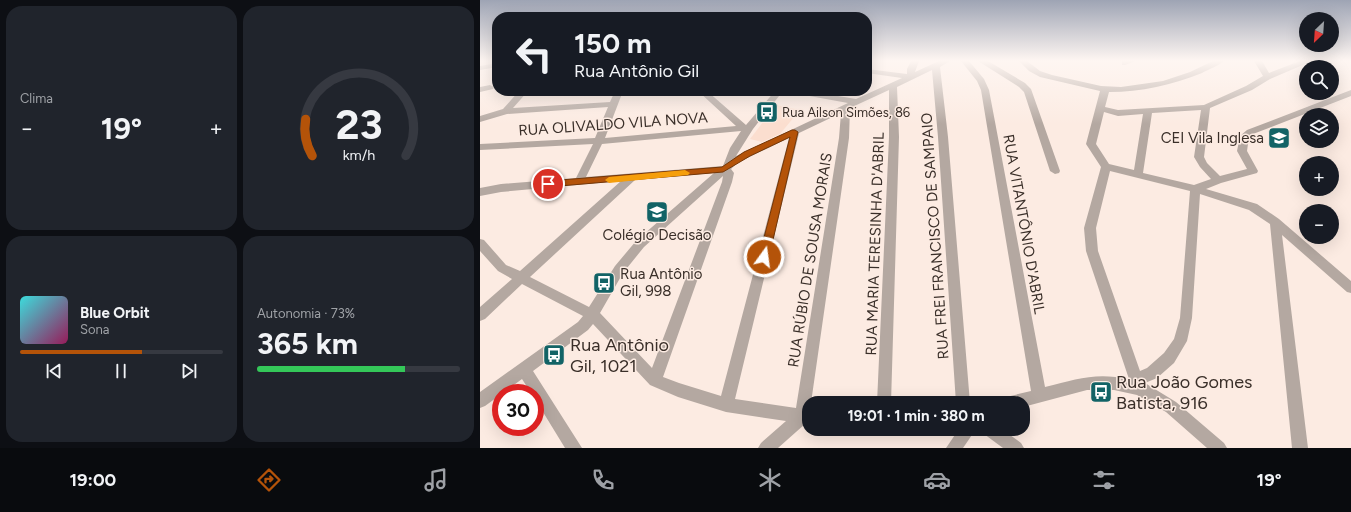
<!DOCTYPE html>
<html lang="pt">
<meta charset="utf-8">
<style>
body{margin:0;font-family:Figtree,sans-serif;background:#20242c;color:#f1f3f6;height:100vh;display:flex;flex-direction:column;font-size:15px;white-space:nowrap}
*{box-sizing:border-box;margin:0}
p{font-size:13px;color:#9ea1a6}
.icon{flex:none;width:22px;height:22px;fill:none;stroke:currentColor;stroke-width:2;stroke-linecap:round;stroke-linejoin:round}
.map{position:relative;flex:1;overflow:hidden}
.drawer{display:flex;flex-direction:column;gap:6px;padding:6px;background:#0d0f14;width:480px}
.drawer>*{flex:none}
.hud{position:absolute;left:12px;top:12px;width:380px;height:84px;border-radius:16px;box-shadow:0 4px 16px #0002;background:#171b24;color:#f1f3f6;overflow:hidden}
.needle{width:26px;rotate:205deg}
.controls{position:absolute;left:819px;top:12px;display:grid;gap:8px}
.controls a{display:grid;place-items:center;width:40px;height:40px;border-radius:50%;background:#171b24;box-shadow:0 4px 16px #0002;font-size:20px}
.speed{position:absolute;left:12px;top:384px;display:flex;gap:8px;font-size:20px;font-weight:700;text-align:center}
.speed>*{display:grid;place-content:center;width:52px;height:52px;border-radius:50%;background:#171b24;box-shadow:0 4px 16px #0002;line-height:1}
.speed .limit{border:6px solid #d22;background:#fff;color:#111}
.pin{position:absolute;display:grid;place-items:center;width:34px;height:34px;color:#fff;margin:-17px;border:2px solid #fff;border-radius:50%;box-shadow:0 1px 4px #0007}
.me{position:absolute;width:44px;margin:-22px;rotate:14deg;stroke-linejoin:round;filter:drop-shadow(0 0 3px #0008)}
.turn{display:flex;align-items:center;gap:14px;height:84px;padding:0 16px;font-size:18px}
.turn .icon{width:52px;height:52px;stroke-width:2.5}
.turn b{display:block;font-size:28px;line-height:34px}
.big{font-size:30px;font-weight:700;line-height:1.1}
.drawer .tile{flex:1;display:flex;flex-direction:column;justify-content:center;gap:6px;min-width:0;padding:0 14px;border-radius:16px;background:#20242c}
.drawer .dial{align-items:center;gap:0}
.dial svg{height:104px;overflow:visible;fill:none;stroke:#363941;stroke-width:7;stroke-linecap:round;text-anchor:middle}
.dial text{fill:#f1f3f6;stroke:none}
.song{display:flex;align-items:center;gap:12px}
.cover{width:48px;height:48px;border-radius:6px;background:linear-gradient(135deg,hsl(180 70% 55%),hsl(330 70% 35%))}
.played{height:4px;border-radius:2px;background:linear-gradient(90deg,#b45309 60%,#363941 60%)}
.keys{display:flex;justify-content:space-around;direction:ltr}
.heat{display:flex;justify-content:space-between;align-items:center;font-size:22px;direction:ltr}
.charge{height:6px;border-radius:3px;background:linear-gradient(90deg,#34c759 73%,#363941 0)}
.drawer .tiles{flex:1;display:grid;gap:6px;grid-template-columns:repeat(2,1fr)}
.trip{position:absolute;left:322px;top:396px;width:228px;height:40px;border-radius:16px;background:#171b24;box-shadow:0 4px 16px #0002;font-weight:700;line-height:40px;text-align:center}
.menu{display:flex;height:64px;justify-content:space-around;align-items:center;background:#090b0e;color:#9ea1a6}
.menu .icon{width:28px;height:28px}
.menu .on{color:#b45309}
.menu b{font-size:18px;color:#f1f3f6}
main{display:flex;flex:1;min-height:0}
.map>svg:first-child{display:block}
.built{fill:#fbdecf}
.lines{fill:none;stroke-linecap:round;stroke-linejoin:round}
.minor{fill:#b4a8a1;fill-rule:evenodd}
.route{fill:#b45309;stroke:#753606}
.slow{fill:#f59e0b}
.labels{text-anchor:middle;stroke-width:3;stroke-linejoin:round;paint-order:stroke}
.far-poi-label{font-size:13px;fill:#3a2f29;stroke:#fcebe2;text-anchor:start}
.street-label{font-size:15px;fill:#3a2f29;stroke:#fcebe2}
.poi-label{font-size:15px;fill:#3a2f29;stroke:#fcebe2;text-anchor:end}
.near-poi-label{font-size:18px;fill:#3a2f29;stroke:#fcebe2;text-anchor:start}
</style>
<main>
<section class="drawer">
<div class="tiles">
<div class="tile"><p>Clima</p>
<div class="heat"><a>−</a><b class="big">19°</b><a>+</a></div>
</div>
<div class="tile dial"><svg viewBox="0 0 100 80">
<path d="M14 69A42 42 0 1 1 86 69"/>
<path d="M14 69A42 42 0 0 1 9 41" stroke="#b45309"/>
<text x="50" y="56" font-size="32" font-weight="700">23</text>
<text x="50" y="72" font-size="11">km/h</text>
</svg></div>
<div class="tile">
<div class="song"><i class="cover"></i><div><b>Blue Orbit</b><p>Sona</p></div></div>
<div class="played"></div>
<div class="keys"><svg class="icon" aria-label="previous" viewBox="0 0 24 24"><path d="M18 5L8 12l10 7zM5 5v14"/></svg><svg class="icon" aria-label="pause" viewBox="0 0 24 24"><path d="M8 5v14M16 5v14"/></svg><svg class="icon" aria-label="next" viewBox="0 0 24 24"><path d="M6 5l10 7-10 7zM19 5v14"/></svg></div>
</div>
<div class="tile"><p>Autonomia · 73%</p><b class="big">365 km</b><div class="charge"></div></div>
</div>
</section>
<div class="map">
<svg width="871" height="448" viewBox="0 0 871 448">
<rect width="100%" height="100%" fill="#fcebe2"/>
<polygon class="built" points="296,105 320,110 300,134 282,142 270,139"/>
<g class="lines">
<g class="minor">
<path d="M431 61H439L435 72 459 61H470L460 67 468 137 490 403H476L458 137 452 70 417 87 419 137 411 403H397L409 137V90L370 108 369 138 331 403H329V424H325L298 448H278L281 443 306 421 246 412 198 397 170 385 113 324 108 330 53 371 102 448H85L55 399V393H51L42 379 5 406 0 408V392L98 322 103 316 42 284 5 319 0 321V307L32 279 18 271 0 251V239L4 240 26 265 40 271 141 181 21 192 0 196V188L21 184 96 178 113 144 0 150V144L115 138 128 107 27 114 0 122V116L23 109 39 91H48L33 108 130 102 135 91H143L125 138 256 126 218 91H227L266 125 295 91H303L273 129 256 156 368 103 313 93 309 91H328L376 99 422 78 387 73V69L427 74V69ZM361 113 359 138 316 408 255 399 319 133ZM261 131 250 148 243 166 106 177 122 144ZM309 138 241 396 199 383 183 377 252 182 254 173 251 169 257 163ZM234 173 156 241 135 266 109 307 50 277 155 180ZM243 176 242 182 172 368 120 313 143 273 164 247Z"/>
<path d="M481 61H489L504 79 509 90 565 387C597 379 615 372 649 379L606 251 604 228 621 167 606 144 620 91 560 77 549 71 539 61H547L560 71 572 75 621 86 641 87 683 81 710 72 733 61H744C738 66 729 69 722 73 692 85 661 92 629 92L625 107 638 110 724 105 766 86 783 76 774 61H782L789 73 820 61H832L790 79 772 90 730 108 724 157 727 163 740 176 767 169 757 151 760 136 767 130 871 90V96L773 134 769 137 767 151 778 171 777 173 741 183 726 189 777 204 799 219 871 281V293L867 292 802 235 828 448H812L790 224 769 210 720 194 712 318 707 341 694 363 677 378 665 383 696 402 744 443 747 448H727L686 412 657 395 634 390H607L543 407V403H520L522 398 551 391 501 90 497 81ZM721 110 714 157 720 167 731 179 714 185 663 173 672 113ZM624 112 638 116 663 114 654 170 629 164 616 144ZM630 171 710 191 700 318 694 339 684 353 667 368 660 371 618 251 616 228Z"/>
<polygon points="498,61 508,61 545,83 551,89 580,171 579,173 575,174 570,171 544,92 539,87"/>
<polygon points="642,61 656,61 645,65 642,65"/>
<polygon points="17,63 17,67 0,70 0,66"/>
<polygon points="10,85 14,87 13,89 0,92 0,87"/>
<polygon points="479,429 496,429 483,448 466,448"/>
<polygon points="501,429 522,429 541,443 544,448 523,448 504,434"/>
</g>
</g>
<linearGradient id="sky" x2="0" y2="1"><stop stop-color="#9ea4b4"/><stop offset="0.49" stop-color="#fef6f2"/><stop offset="1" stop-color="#fef6f2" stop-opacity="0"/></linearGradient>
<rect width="871" height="124" fill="url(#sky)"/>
<polygon class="route" points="312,130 315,130 318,132 289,257 287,260 281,260 279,257 310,137 270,156 243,172 68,187 64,184 68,181 242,167 264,152"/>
<polygon class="slow" points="205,170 210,173 208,175 129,183 125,180 129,177"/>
<defs>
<g id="bus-square" transform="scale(1.15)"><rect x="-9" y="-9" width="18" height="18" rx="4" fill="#126366" stroke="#fcebe2"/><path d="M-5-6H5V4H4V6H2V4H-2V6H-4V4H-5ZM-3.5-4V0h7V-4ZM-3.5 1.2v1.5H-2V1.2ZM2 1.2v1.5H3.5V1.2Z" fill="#fff"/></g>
<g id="school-square" transform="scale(1.15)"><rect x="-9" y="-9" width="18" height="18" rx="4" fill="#126366" stroke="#fcebe2"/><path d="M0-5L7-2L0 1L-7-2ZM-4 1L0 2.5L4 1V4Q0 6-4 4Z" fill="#fff"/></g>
</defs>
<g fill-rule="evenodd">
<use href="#bus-square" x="287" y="112"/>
<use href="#school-square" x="799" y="138"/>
<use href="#school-square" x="177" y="212"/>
<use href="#bus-square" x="124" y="283"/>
<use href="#bus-square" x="74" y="355"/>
<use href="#bus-square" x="621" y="392"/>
</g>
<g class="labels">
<g class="far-poi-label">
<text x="302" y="117">Rua Ailson Simões, 86</text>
</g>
<g class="street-label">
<text transform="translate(133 124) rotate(-4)" y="5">RUA OLIVALDO VILA NOVA</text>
<text transform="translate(544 224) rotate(80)" y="5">RUA VITANTÔNIO D'ABRIL</text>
<text transform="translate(455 236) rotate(-94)" y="5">RUA FREI FRANCISCO DE SAMPAIO</text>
<text transform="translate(395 244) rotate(-88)" y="5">RUA MARIA TERESINHA D'ABRIL</text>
<text transform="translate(330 260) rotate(-81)" y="5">RUA RÚBIO DE SOUSA MORAIS</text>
</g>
<g class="poi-label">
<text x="784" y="143">CEI Vila Inglesa</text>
<text x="177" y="240" text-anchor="middle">Colégio Decisão</text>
<text x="140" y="279" text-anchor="start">Rua Antônio<tspan x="140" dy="17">Gil, 998</tspan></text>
</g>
<g class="near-poi-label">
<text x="90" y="351">Rua Antônio<tspan x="90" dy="21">Gil, 1021</tspan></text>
<text x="636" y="388">Rua João Gomes<tspan x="636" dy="21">Batista, 916</tspan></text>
</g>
</g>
</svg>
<div class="controls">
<a><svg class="needle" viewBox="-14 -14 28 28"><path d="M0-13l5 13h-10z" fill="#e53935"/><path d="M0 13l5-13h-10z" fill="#9ea1a6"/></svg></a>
<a><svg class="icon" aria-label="search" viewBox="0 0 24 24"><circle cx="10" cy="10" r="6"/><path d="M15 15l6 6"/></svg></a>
<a><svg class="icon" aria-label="layers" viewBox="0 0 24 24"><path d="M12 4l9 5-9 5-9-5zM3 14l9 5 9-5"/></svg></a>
<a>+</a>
<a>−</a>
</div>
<div class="speed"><div class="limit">30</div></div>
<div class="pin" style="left:68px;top:184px;background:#d93025"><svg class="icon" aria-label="arrive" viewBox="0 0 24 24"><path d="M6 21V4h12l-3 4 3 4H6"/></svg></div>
<svg class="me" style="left:284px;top:257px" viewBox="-20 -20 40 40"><circle r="17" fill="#b45309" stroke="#fff" stroke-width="3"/><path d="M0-11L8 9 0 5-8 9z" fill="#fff"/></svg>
<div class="trip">19:01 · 1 min · 380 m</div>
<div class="hud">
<div class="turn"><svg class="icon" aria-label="left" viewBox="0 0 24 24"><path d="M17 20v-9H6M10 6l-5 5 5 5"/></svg><div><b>150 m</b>Rua Antônio Gil</div></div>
</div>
</div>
</main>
<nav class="menu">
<b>19:00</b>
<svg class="icon on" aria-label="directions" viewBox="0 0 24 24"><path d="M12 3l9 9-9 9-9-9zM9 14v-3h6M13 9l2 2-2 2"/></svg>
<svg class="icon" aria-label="music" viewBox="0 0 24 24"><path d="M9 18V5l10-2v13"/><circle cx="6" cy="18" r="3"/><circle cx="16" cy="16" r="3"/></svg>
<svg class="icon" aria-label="phone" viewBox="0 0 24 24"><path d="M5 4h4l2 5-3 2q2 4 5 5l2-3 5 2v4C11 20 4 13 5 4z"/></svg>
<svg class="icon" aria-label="climate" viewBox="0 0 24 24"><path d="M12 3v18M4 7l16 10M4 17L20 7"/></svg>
<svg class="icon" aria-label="car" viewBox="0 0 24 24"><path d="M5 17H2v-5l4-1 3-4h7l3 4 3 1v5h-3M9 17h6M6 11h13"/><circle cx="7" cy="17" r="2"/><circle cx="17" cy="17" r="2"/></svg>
<svg class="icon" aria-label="filters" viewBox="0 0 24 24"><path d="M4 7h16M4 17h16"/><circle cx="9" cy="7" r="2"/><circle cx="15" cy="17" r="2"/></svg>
<b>19°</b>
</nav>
